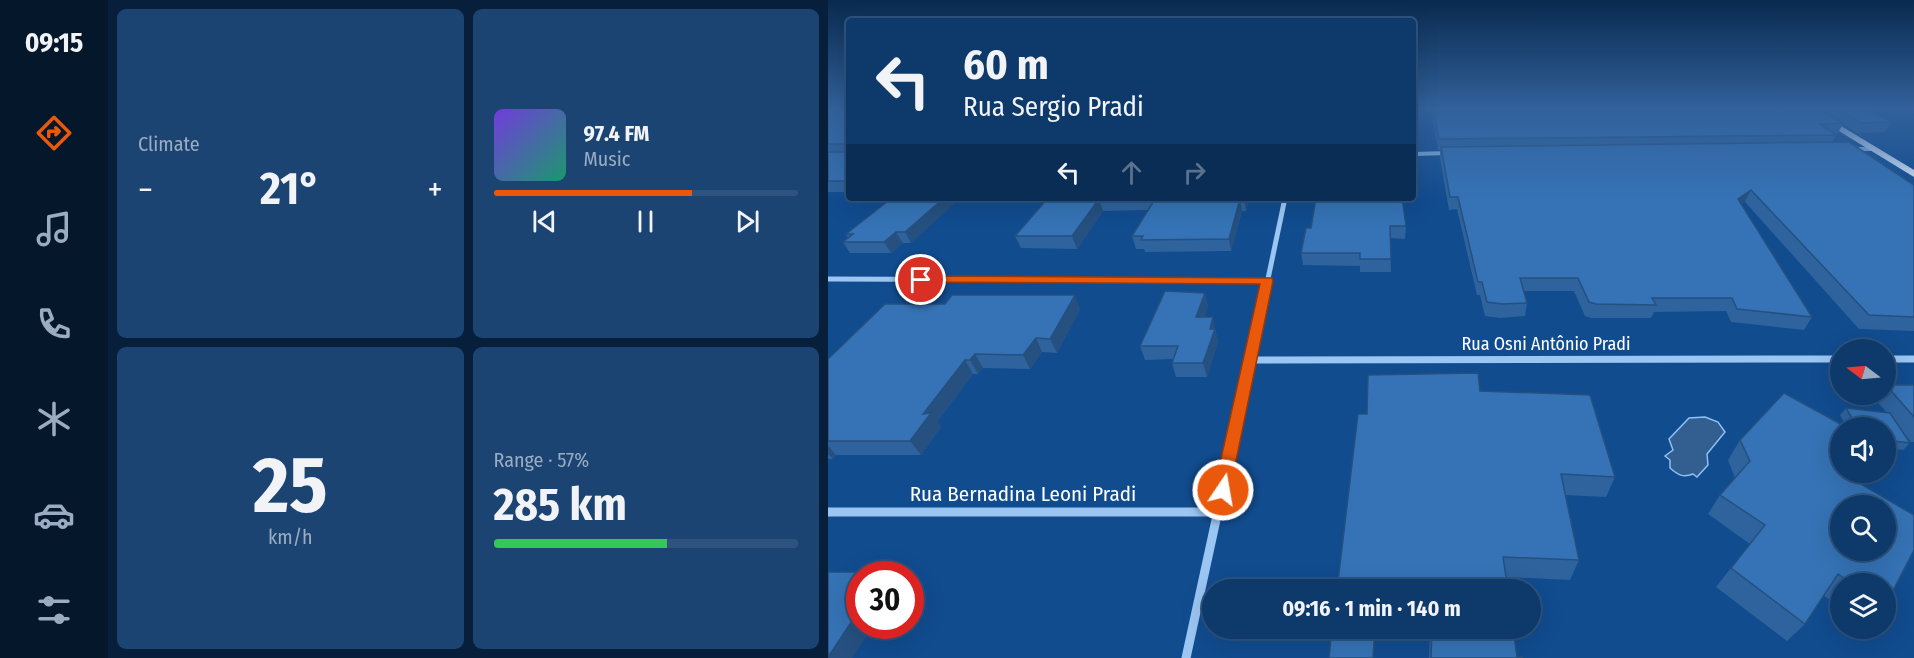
<!DOCTYPE html>
<meta charset="utf-8">
<style>
body{margin:0;font-family:"Fira Sans Condensed",sans-serif;background:#1b4473;color:#f1f3f6;height:100vh;display:flex;flex-direction:column;font-size:22px;white-space:nowrap}
*{box-sizing:border-box;margin:0}
p{font-size:20px;color:#9aacc1}
.icon{flex:none;width:33px;height:33px;fill:none;stroke:currentColor;stroke-width:2;stroke-linecap:round;stroke-linejoin:round}
.map{position:relative;flex:1;overflow:hidden}
.sheet{display:flex;flex-direction:column;gap:9px;padding:9px;background:#071f3b;width:720px}
.sheet>*{flex:none}
.banner{position:absolute;left:18px;top:18px;width:570px;height:183px;border-radius:6px;box-shadow:0 6px 24px #0002,0 0 0 2px #2d537e;background:#0d396b;color:#f1f3f6;overflow:hidden}
.needle{width:39px;rotate:286deg}
.buttons{position:absolute;left:1002px;top:339px;display:grid;gap:12px}
.buttons a{display:grid;place-items:center;width:66px;height:66px;border-radius:50%;background:#0d396b;box-shadow:0 6px 24px #0002,0 0 0 2px #2d537e;font-size:30px}
.speed{position:absolute;left:18px;top:561px;display:flex;gap:12px;font-size:30px;font-weight:700;text-align:center}
.speed>*{display:grid;place-content:center;width:78px;height:78px;border-radius:50%;background:#0d396b;box-shadow:0 6px 24px #0002,0 0 0 2px #2d537e;line-height:1}
.speed .limit{border:9px solid #d22;background:#fff;color:#111}
.pin{position:absolute;display:grid;place-items:center;width:51px;height:51px;color:#fff;margin:-26px;border:3px solid #fff;border-radius:50%;box-shadow:0 2px 6px #0007}
.me{position:absolute;width:66px;margin:-33px;rotate:12deg;stroke-linejoin:round;filter:drop-shadow(0 0 4px #0008)}
.turn{display:flex;align-items:center;gap:21px;height:126px;padding:0 18px;font-size:27px}
.turn .icon{width:78px;height:78px;stroke-width:2.5}
.turn b{display:block;font-size:42px;line-height:51px}
.lanes{display:flex;align-items:center;height:57px;padding:0 18px;background:#0003;justify-content:center;gap:30px;direction:ltr}
.lanes .off{opacity:.35}
.big{font-size:45px;font-weight:700;line-height:1.1}
.sheet .tile{flex:1;display:flex;flex-direction:column;justify-content:center;gap:9px;min-width:0;padding:0 21px;border-radius:9px;background:#1b4473}
.sheet .dial{align-items:center;gap:0}
.dial b{font-size:78px;line-height:1}
.song{display:flex;align-items:center;gap:18px}
.cover{width:72px;height:72px;border-radius:9px;background:linear-gradient(135deg,hsl(260 70% 55%),hsl(160 70% 35%))}
.played{height:6px;border-radius:3px;background:linear-gradient(90deg,#ea580c 65%,#2d537e 65%)}
.keys{display:flex;justify-content:space-around;direction:ltr}
.heat{display:flex;justify-content:space-between;align-items:center;font-size:33px;direction:ltr}
.charge{height:9px;border-radius:4px;background:linear-gradient(90deg,#34c759 57%,#2d537e 0)}
.sheet .tiles{flex:1;display:grid;gap:9px;grid-template-columns:repeat(2,1fr)}
.trip{position:absolute;left:374px;top:579px;width:339px;height:60px;border-radius:30px;background:#0d396b;box-shadow:0 6px 24px #0002,0 0 0 2px #2d537e;font-weight:700;line-height:60px;text-align:center}
main{display:flex;flex:1;min-height:0}
.menu{display:flex;flex-direction:column;width:108px;justify-content:space-around;align-items:center;background:#05172b;color:#9aacc1}
.menu .icon{width:42px;height:42px}
.menu .active{color:#ea580c}
.menu b{font-size:27px;color:#f1f3f6}
.map>svg:first-child{display:block}
.water{fill:#335f90;stroke:#8cc1f6;stroke-width:1.5}
.lines{fill:none;stroke-linecap:round;stroke-linejoin:round}
.minor-far3{stroke:#9bc5f2;stroke-width:4}
.minor-far2{stroke:#9bc5f2;stroke-width:5}
.minor-far1{stroke:#9bc5f2;stroke-width:7}
.minor{stroke:#9bc5f2;stroke-width:9}
.primary{fill:#e6f1ff;fill-rule:evenodd}
.wall{fill:#2e639d;fill-rule:evenodd}
.shaded-wall{fill:#25507f}
.building{fill:#3573b6;stroke:#25507f;stroke-width:1.5;fill-rule:evenodd}
.route{fill:#ea580c;stroke:#983908;stroke-width:1.5}
.labels{text-anchor:middle;stroke-width:6;stroke-linejoin:round;paint-order:stroke}
.street-label{font-size:18px;fill:#fff;stroke:#114c8f}
.near-street-label{font-size:21px;fill:#fff;stroke:#114c8f}
</style>
<main>
<nav class="menu">
<b>09:15</b>
<svg class="icon active" aria-label="directions" viewBox="0 0 24 24"><path d="M12 3l9 9-9 9-9-9zM9 14v-3h6M13 9l2 2-2 2"/></svg>
<svg class="icon" aria-label="music" viewBox="0 0 24 24"><path d="M9 18V5l10-2v13"/><circle cx="6" cy="18" r="3"/><circle cx="16" cy="16" r="3"/></svg>
<svg class="icon" aria-label="phone" viewBox="0 0 24 24"><path d="M5 4h4l2 5-3 2q2 4 5 5l2-3 5 2v4C11 20 4 13 5 4z"/></svg>
<svg class="icon" aria-label="climate" viewBox="0 0 24 24"><path d="M12 3v18M4 7l16 10M4 17L20 7"/></svg>
<svg class="icon" aria-label="car" viewBox="0 0 24 24"><path d="M5 17H2v-5l4-1 3-4h7l3 4 3 1v5h-3M9 17h6M6 11h13"/><circle cx="7" cy="17" r="2"/><circle cx="17" cy="17" r="2"/></svg>
<svg class="icon" aria-label="filters" viewBox="0 0 24 24"><path d="M4 7h16M4 17h16"/><circle cx="9" cy="7" r="2"/><circle cx="15" cy="17" r="2"/></svg>
</nav>
<section class="sheet">
<div class="tiles">
<div class="tile"><p>Climate</p>
<div class="heat"><a>−</a><b class="big">21°</b><a>+</a></div>
</div>
<div class="tile">
<div class="song"><i class="cover"></i><div><b>97.4 FM</b><p>Music</p></div></div>
<div class="played"></div>
<div class="keys"><svg class="icon" aria-label="previous" viewBox="0 0 24 24"><path d="M18 5L8 12l10 7zM5 5v14"/></svg><svg class="icon" aria-label="pause" viewBox="0 0 24 24"><path d="M8 5v14M16 5v14"/></svg><svg class="icon" aria-label="next" viewBox="0 0 24 24"><path d="M6 5l10 7-10 7zM19 5v14"/></svg></div>
</div>
<div class="tile dial"><b>25</b><p>km/h</p></div>
<div class="tile"><p>Range · 57%</p><b class="big">285 km</b><div class="charge"></div></div>
</div>
</section>
<div class="map">
<svg width="1086" height="658" viewBox="0 0 1086 658">
<rect width="100%" height="100%" fill="#114c8f"/>
<path class="water" d="M877 417 890 422 897 432 879 454 880 465 869 477 865 474C855 478 850 475 842 468V460L837 456 845 450 841 439 861 418Z"/>
<g class="lines">
<g class="minor-far3">
<polyline points="1024,149 1045,149"/>
<polyline points="585,154 620,153"/>
</g>
<g class="minor-far2">
<polyline points="0,279 439,281"/>
<polyline points="433,312 457,198"/>
</g>
<g class="minor-far1">
<polyline points="1058,359 1086,359"/>
<polyline points="423,360 1012,359"/>
<polyline points="400,462 433,310"/>
</g>
<g class="minor">
<polyline points="0,512 390,512"/>
<polyline points="358,658 401,460"/>
</g>
<polygon class="primary" points="975,109 985,109 1086,170 1086,177"/>
</g>
<g class="wall">
<rect x="0" y="109" width="21" height="83"/>
<polygon points="604,109 1039,109 1063,122 1057,132 1029,133 1015,124 1010,133 1005,133 1008,135 1004,143 1086,185 1086,331 1031,329 917,202 913,205 984,317 976,330 903,322 898,311 826,312 823,318 763,318 757,316 746,291 696,291 699,303 697,316 672,318 657,316 652,295 649,295 629,209 621,210 612,158 612,150 610,150 604,115"/>
<polygon points="64,198 83,243 75,243 63,253 22,253 15,242 20,238 18,234"/>
<polygon points="202,198 421,198 418,211 414,211 403,251 317,252 316,249 308,249 304,236 320,210 275,211 249,249 193,248 187,236 216,203 204,203"/>
<polygon points="578,226 577,239 562,238 563,272 532,272 532,266 475,265 473,253 483,228"/>
<polygon points="377,293 380,307 376,317 388,331 388,333 390,342 379,377 348,377 344,363 345,359 317,360 312,346"/>
<polygon points="252,309 229,353 214,352 202,369 155,368 150,374 145,374 109,422 113,427 93,455 8,455 5,459 0,459 0,359"/>
<path d="M1058 385H1086V442H1083L1075 432 1082 443 1075 450 1058 448V428H1012V472H1022L1019 476 1086 515V550L1058 604V584H1012V607L996 596 977 624 959 641 888 587 922 544 880 514 892 495 907 478 900 460 912 440 956 393 1019 427 1012 415 1018 408 1059 413 1047 399 1050 394H1058ZM1012 506H1058V550H1012Z"/>
<polygon points="539,414 787,477 778,497 737,495 751,560 742,580 678,577 680,590 509,590"/>
<polygon points="602,628 685,628 689,657 694,658 601,658"/>
</g>
<g class="shaded-wall">
<polygon points="923,190 917,202 904,211 910,199"/>
<polygon points="116,198 133,198 83,243 77,232"/>
<polygon points="416,198 421,198 418,211 416,199"/>
<polygon points="271,199 275,211 249,249 244,236"/>
<polygon points="412,199 414,211 403,251 401,239"/>
<polygon points="68,232 75,243 63,253 56,242"/>
<polygon points="377,293 380,307 371,331 368,317"/>
<polygon points="247,295 252,309 229,353 222,339"/>
<polygon points="385,317 390,342 379,377 375,363 382,329"/>
<polygon points="208,338 214,352 202,369 195,355"/>
<polygon points="147,354 155,368 150,374 142,360"/>
<polygon points="137,360 145,374 109,422 113,427 93,455 82,441 95,414"/>
<polygon points="0,446 8,455 5,459 0,454"/>
<polygon points="32,609 32,626 45,626 24,658 0,658"/>
<polygon points="547,628 548,628 546,658 545,658"/>
</g>
<g class="building">
<polygon points="0,109 21,109 21,181 0,181 0,152 15,152 19,147 15,144 0,144"/>
<polygon points="605,109 991,109 1015,123 991,124 1008,135 611,139"/>
<polygon points="1010,109 1039,109 1063,122 1034,123"/>
<polygon points="1021,142 1086,185 1086,317 1041,315 923,190 910,199 984,317 909,309 904,298 824,298 828,305 768,304 761,302 750,278 692,278 699,303 674,304 659,302 654,282 650,282 630,197 622,197 613,147"/>
<polygon points="64,198 116,198 77,232 68,232 56,242 15,242 25,234 18,234"/>
<polygon points="220,198 416,198 416,199 412,199 401,239 313,240 315,236 304,236 327,199 271,199 244,236 187,236"/>
<polygon points="488,198 574,198 578,226 562,226 563,259 532,259 532,253 473,253 478,228 483,228"/>
<polygon points="337,291 377,293 368,317 385,317 382,329 387,329 375,363 344,363 350,346 312,346"/>
<polygon points="124,295 247,295 222,339 208,338 195,355 147,354 142,360 137,360 95,414 103,413 82,441 0,441 0,359 57,304 117,304"/>
<polygon points="650,373 652,391 762,395 787,477 733,474 751,560 675,557 680,590 586,590 550,585 550,590 509,590 530,414 539,414 540,375"/>
<polygon points="1058,385 1086,385 1086,417"/>
<path d="M956 393 1020 428H1012V472H1022L1019 476 1086 515V550L1058 604V584H1024L1010 574 977 624 903 568 937 525 892 495 922 461 912 440ZM1012 506H1058V550H1012Z"/>
<polygon points="1018,408 1062,413 1082,443 1058,440 1058,428 1030,428"/>
<polygon points="0,572 56,572 54,574 32,574 32,609 0,657"/>
<polygon points="504,628 547,628 545,658 501,658"/>
<polygon points="604,628 685,628 689,657 694,657 694,658 603,658"/>
</g>
<linearGradient id="sky" x2="0" y2="1"><stop stop-color="#092a4f"/><stop offset="0.54" stop-color="#32619b"/><stop offset="1" stop-color="#32619b" stop-opacity="0"/></linearGradient>
<rect width="1086" height="201" fill="url(#sky)"/>
<polygon class="route" points="93,276 444,278 445,281 401,495 395,497 388,495 386,490 432,284 89,282 87,280 89,277"/>
<g class="labels">
<g class="street-label">
<text x="718" y="350">Rua Osni Antônio Pradi</text>
</g>
<g class="near-street-label">
<text x="195" y="501">Rua Bernadina Leoni Pradi</text>
</g>
</g>
</svg>
<div class="buttons">
<a><svg class="needle" viewBox="-14 -14 28 28"><path d="M0-13l5 13h-10z" fill="#e53935"/><path d="M0 13l5-13h-10z" fill="#9aacc1"/></svg></a>
<a><svg class="icon" aria-label="sound" viewBox="0 0 24 24"><path d="M4 9h4l5-4v14l-5-4H4zM17 9q2 3 0 6"/></svg></a>
<a><svg class="icon" aria-label="search" viewBox="0 0 24 24"><circle cx="10" cy="10" r="6"/><path d="M15 15l6 6"/></svg></a>
<a><svg class="icon" aria-label="layers" viewBox="0 0 24 24"><path d="M12 4l9 5-9 5-9-5zM3 14l9 5 9-5"/></svg></a>
</div>
<div class="speed"><div class="limit">30</div></div>
<div class="pin" style="left:93px;top:280px;background:#d93025"><svg class="icon" aria-label="arrive" viewBox="0 0 24 24"><path d="M6 21V4h12l-3 4 3 4H6"/></svg></div>
<svg class="me" style="left:395px;top:490px" viewBox="-20 -20 40 40"><circle r="17" fill="#ea580c" stroke="#fff" stroke-width="3"/><path d="M0-11L8 9 0 5-8 9z" fill="#fff"/></svg>
<div class="trip">09:16 · 1 min · 140 m</div>
<div class="banner">
<div class="turn"><svg class="icon" aria-label="left" viewBox="0 0 24 24"><path d="M17 20v-9H6M10 6l-5 5 5 5"/></svg><div><b>60 m</b>Rua Sergio Pradi</div></div>
<div class="lanes"><svg class="icon" aria-label="left" viewBox="0 0 24 24"><path d="M17 20v-9H6M10 6l-5 5 5 5"/></svg><svg class="icon off" aria-label="ahead" viewBox="0 0 24 24"><path d="M12 20V5M6 11l6-6 6 6"/></svg><svg class="icon off" aria-label="right" viewBox="0 0 24 24"><path d="M7 20v-9h11M14 6l5 5-5 5"/></svg></div>
</div>
</div>
</main>
